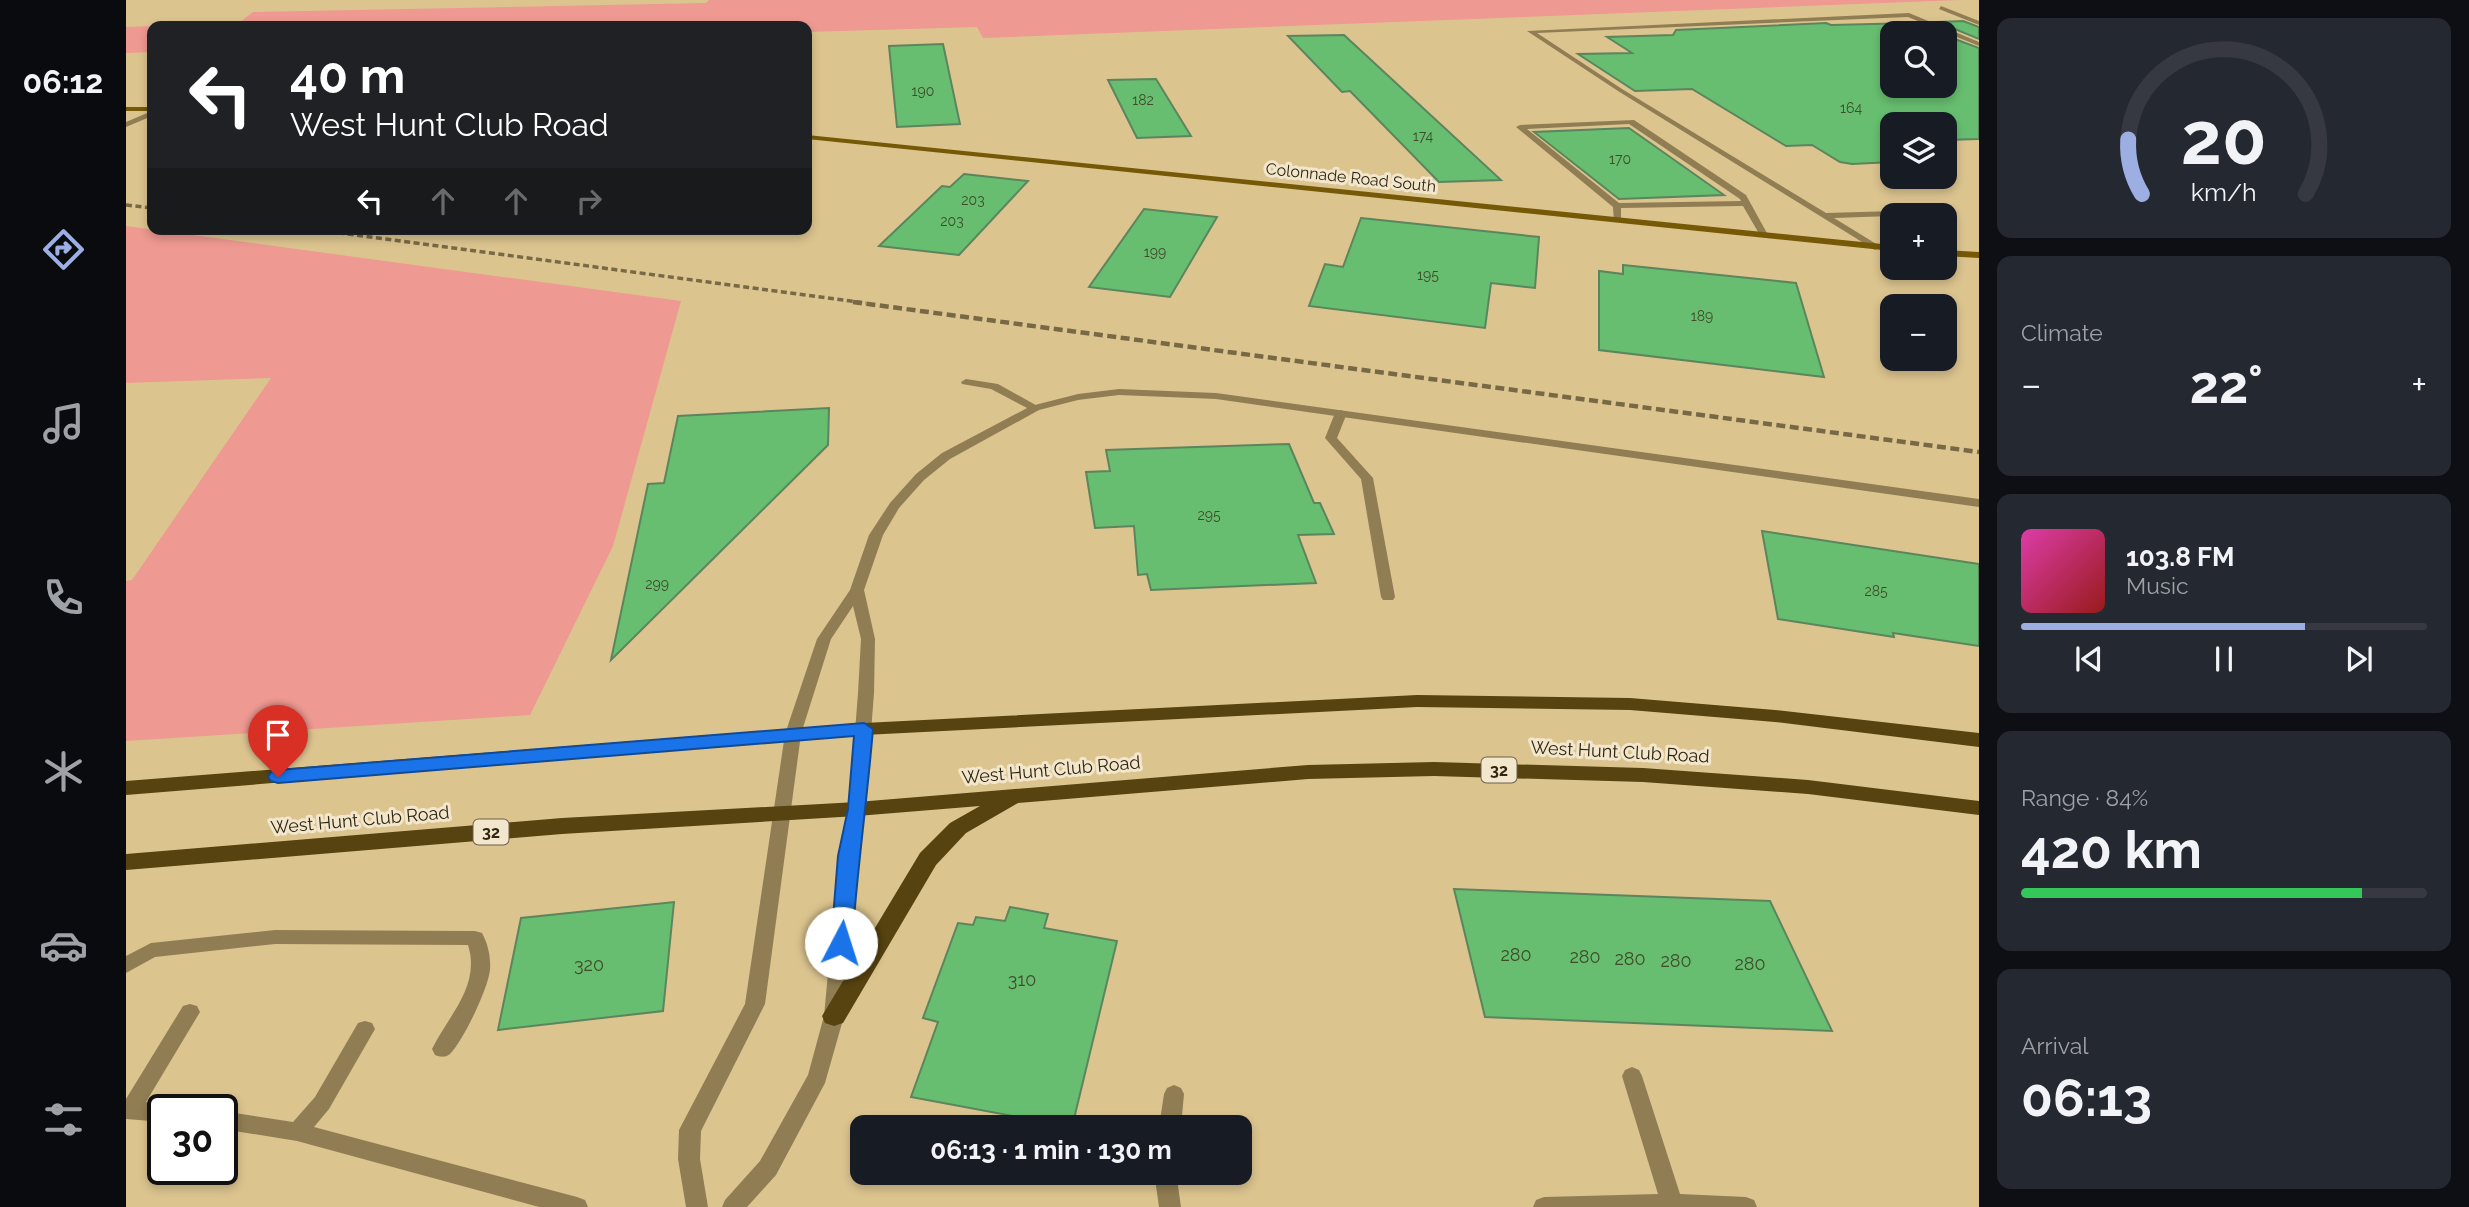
<!DOCTYPE html>
<meta charset="utf-8">
<style>
body{margin:0;font-family:Raleway,sans-serif;background:#242831;color:#f1f3f6;height:100vh;display:flex;flex-direction:column;font-size:26px;white-space:nowrap}
*{box-sizing:border-box;margin:0}
p{font-size:23px;color:#9ea1a6}
.icon{flex:none;width:38px;height:38px;fill:none;stroke:currentColor;stroke-width:2;stroke-linecap:round;stroke-linejoin:round}
.map{position:relative;flex:1;overflow:hidden}
.side{display:flex;flex-direction:column;gap:18px;padding:18px;background:#0d0f14;width:490px}
.side>*{flex:none}
.guide{position:absolute;left:21px;top:21px;width:665px;height:214px;border-radius:14px;box-shadow:0 4px 10px #0003;background:#202124;color:#fff;overflow:hidden}
.buttons{position:absolute;left:1754px;top:21px;display:grid;gap:14px}
.buttons a{display:grid;place-items:center;width:77px;height:77px;border-radius:14px;background:#171b24;box-shadow:0 4px 10px #0003;font-size:35px}
.speed{position:absolute;left:21px;top:1094px;display:flex;gap:14px;font-size:35px;font-weight:700;text-align:center}
.speed>*{display:grid;place-content:center;width:91px;height:91px;border-radius:50%;background:#171b24;box-shadow:0 4px 10px #0003;line-height:1}
.speed .limit{border:4px solid #111;border-radius:10px;background:#fff;color:#111}
.pin{position:absolute;display:grid;place-items:center;width:60px;height:60px;color:#fff;margin:-72px -30px;border-radius:50% 50% 50% 0;rotate:-45deg;box-shadow:0 0 7px #0007}
.pin .icon{rotate:45deg}
.me{position:absolute;width:77px;margin:-38px;rotate:5deg;stroke-linejoin:round;filter:drop-shadow(0 0 5px #0008)}
.turn{display:flex;align-items:center;gap:24px;height:147px;padding:0 28px;font-size:32px}
.turn .icon{width:91px;height:91px;stroke-width:2.5}
.turn b{display:block;font-size:49px;line-height:60px}
.lanes{display:flex;align-items:center;height:66px;padding:0 28px;background:#0003;justify-content:center;gap:35px;direction:ltr}
.lanes .off{opacity:.35}
.big{font-size:52px;font-weight:700;line-height:1.1}
.side .tile{flex:1;display:flex;flex-direction:column;justify-content:center;gap:10px;min-width:0;padding:0 24px;border-radius:14px;background:#242831}
.side .dial{align-items:center;gap:0}
.dial svg{height:182px;overflow:visible;fill:none;stroke:#363941;stroke-width:7;stroke-linecap:round;text-anchor:middle}
.dial text{fill:#f1f3f6;stroke:none}
.song{display:flex;align-items:center;gap:21px}
.cover{width:84px;height:84px;border-radius:10px;background:linear-gradient(135deg,hsl(320 70% 55%),hsl(0 70% 35%))}
.played{height:7px;border-radius:4px;background:linear-gradient(90deg,#9caee2 70%,#363941 70%)}
.keys{display:flex;justify-content:space-around;direction:ltr}
.heat{display:flex;justify-content:space-between;align-items:center;font-size:38px;direction:ltr}
.charge{height:10px;border-radius:5px;background:linear-gradient(90deg,#34c759 84%,#363941 0)}
.trip{position:absolute;left:724px;top:1115px;width:402px;height:70px;border-radius:14px;background:#171b24;box-shadow:0 4px 10px #0003;font-weight:700;line-height:70px;text-align:center}
main{display:flex;flex:1;min-height:0}
.menu{display:flex;flex-direction:column;width:126px;justify-content:space-around;align-items:center;background:#090b0e;color:#9ea1a6}
.menu .icon{width:49px;height:49px}
.menu .on{color:#9caee2}
.menu b{font-size:32px;color:#f1f3f6}
.map>svg:first-child{display:block}
.green{fill:#ee9991}
.building{fill:#67be70;stroke:#5c855e;stroke-width:2}
.lines{fill:none;stroke-linecap:round;stroke-linejoin:round}
.lane{fill:#907d53;fill-rule:evenodd}
.street{fill:#907d53;fill-rule:evenodd}
.secondary{fill:#765907;fill-rule:evenodd}
.primary{fill:#57430f;fill-rule:evenodd}
.rail-far1{stroke:#786946;stroke-width:3.5;stroke-dasharray:6 3.5;stroke-linecap:butt}
.rail{stroke:#786946;stroke-width:4.5;stroke-dasharray:9 4.5;stroke-linecap:butt}
.route{fill:#1a73e8;stroke:#114b97;stroke-width:2}
.labels{text-anchor:middle;stroke-width:6;stroke-linejoin:round;paint-order:stroke}
.number-label{font-size:14px;fill:#3e4d2a}
.far-street-label{font-size:16px;fill:#302712;stroke:#f2e6cc}
.shield{fill:#f2e6cc;stroke:#6a604a;stroke-width:2}
.shield-label{font-size:16px;font-weight:bold;fill:#302712}
.street-label{font-size:18px;fill:#302712;stroke:#f2e6cc}
.near-number-label{font-size:18px;fill:#3e4d2a}
</style>
<main>
<nav class="menu">
<b>06:12</b>
<svg class="icon on" aria-label="directions" viewBox="0 0 24 24"><path d="M12 3l9 9-9 9-9-9zM9 14v-3h6M13 9l2 2-2 2"/></svg>
<svg class="icon" aria-label="music" viewBox="0 0 24 24"><path d="M9 18V5l10-2v13"/><circle cx="6" cy="18" r="3"/><circle cx="16" cy="16" r="3"/></svg>
<svg class="icon" aria-label="phone" viewBox="0 0 24 24"><path d="M5 4h4l2 5-3 2q2 4 5 5l2-3 5 2v4C11 20 4 13 5 4z"/></svg>
<svg class="icon" aria-label="climate" viewBox="0 0 24 24"><path d="M12 3v18M4 7l16 10M4 17L20 7"/></svg>
<svg class="icon" aria-label="car" viewBox="0 0 24 24"><path d="M5 17H2v-5l4-1 3-4h7l3 4 3 1v5h-3M9 17h6M6 11h13"/><circle cx="7" cy="17" r="2"/><circle cx="17" cy="17" r="2"/></svg>
<svg class="icon" aria-label="filters" viewBox="0 0 24 24"><path d="M4 7h16M4 17h16"/><circle cx="9" cy="7" r="2"/><circle cx="15" cy="17" r="2"/></svg>
</nav>
<div class="map">
<svg width="1853" height="1207" viewBox="0 0 1853 1207">
<rect width="100%" height="100%" fill="#dcc48f"/>
<g class="green">
<polygon points="583,0 1834,0 857,38 851,27 681,32 681,26 102,26 109,26 127,12 580,3"/>
<polygon points="26,26 26,52 0,53 0,27"/>
<polygon points="0,226 555,301 487,546 404,715 0,741 0,581 6,580 145,378 0,383"/>
</g>
<g class="building">
<polygon points="1837,21 1853,27 1853,39 1812,22"/>
<polygon points="1700,23 1705,25 1789,23 1815,33 1766,33 1766,86 1818,86 1818,35 1853,48 1853,139 1818,140 1818,124 1766,124 1766,162 1726,164 1714,162 1686,145 1660,146 1566,89 1509,91 1452,54 1506,53 1481,37 1547,35 1550,30"/>
<polygon points="1218,35 1375,180 1313,182 1224,91 1216,92 1162,36"/>
<polygon points="817,44 834,124 771,127 763,46"/>
<polygon points="1030,79 1065,136 1011,138 982,80"/>
<polygon points="1503,128 1598,195 1493,199 1408,132"/>
<polygon points="838,174 902,181 833,255 753,246 816,186 824,187"/>
<polygon points="1018,209 1091,217 1044,297 963,287"/>
<polygon points="1235,218 1413,237 1409,288 1365,283 1359,328 1183,306 1199,264 1217,267"/>
<polygon points="1497,265 1670,283 1698,377 1473,350 1473,271 1497,274"/>
<polygon points="703,408 702,445 485,660 522,484 538,483 552,416"/>
<polygon points="1163,444 1188,503 1194,503 1208,534 1172,535 1190,583 1025,590 1021,574 1012,575 1008,526 969,528 960,472 984,471 980,450"/>
<polygon points="1636,531 1853,564 1853,646 1767,633 1768,637 1652,619"/>
<polygon points="1328,889 1644,901 1706,1031 1359,1017"/>
<polygon points="548,902 537,1011 372,1030 395,918"/>
<polygon points="884,907 922,914 918,928 991,941 946,1127 785,1097 812,1022 797,1018 832,923 847,925 850,917 879,921"/>
</g>
<g class="lines">
<g class="lane">
<polygon points="1815,6 1853,21 1853,25 1813,9"/>
<polygon points="1783,13 1853,42 1853,46 1782,17 1411,33 1496,89 1700,213 1769,211 1769,215 1766,216 1708,218 1752,245 1754,247 1749,250 1492,91 1401,31"/>
<polygon points="26,111 26,116 0,127 0,122"/>
<path d="M1508 120 1620 195 1642 235 1641 237H1635L1617 206 1495 208V220L1488 222 1487 207 1390 127 1394 125ZM1503 124 1614 199 1615 201 1493 203 1401 129Z"/>
<polygon points="840,379 872,384 915,408 909,411 905,410 865,389 836,384 835,382"/>
<polygon points="1215,410 1221,413 1211,438 1247,478 1269,597 1267,600 1257,600 1255,597 1235,479 1199,438 1209,413"/>
<path d="M149 930 349 931 356 933C362 944 365 957 364 970 362 989 337 1041 324 1054 319 1058 314 1057 309 1055L306 1049C322 1016 355 986 342 945L149 944 29 957 0 973V956L25 943Z"/>
<polygon points="64,1004 71,1006 74,1012 20,1102 44,1106 46,1110 37,1110 37,1122 0,1119 0,1099 57,1006"/>
<polygon points="239,1021 246,1023 249,1029 203,1109 188,1127 451,1197 459,1200 462,1207 413,1207 171,1141 96,1129 96,1111 167,1122 189,1097 232,1023"/>
<polygon points="1506,1067 1513,1070 1516,1076 1554,1194 1620,1197 1628,1200 1631,1207 1407,1207 1410,1200 1418,1197 1532,1194 1496,1076 1499,1070"/>
<polygon points="1048,1085 1055,1088 1058,1094 1055,1127 1033,1127 1038,1094 1041,1088"/>
<polygon points="1028,1172 1050,1172 1055,1207 1033,1207"/>
</g>
<polygon class="street" points="993,389 1090,393 1853,499 1853,507 1090,399 993,395 952,400 913,410 824,459 798,480 773,508 757,535 738,590 749,639 748,693 739,809 731,856 718,1016 699,1083 650,1175 621,1207 596,1207 599,1200 634,1161 682,1075 698,1016 713,856 723,809 732,693 735,639 727,606 705,639 675,734 639,1004 575,1131 574,1159 582,1207 560,1207 552,1159 553,1130 619,1004 659,734 691,639 724,590 743,535 764,503 790,474 816,453 905,406 952,394"/>
<g class="secondary">
<rect x="0" y="107" width="26" height="4"/>
<polygon points="681,135 1766,245 1766,251 681,139"/>
<polygon points="1818,250 1853,252 1853,258 1818,256"/>
</g>
<g class="primary">
<polygon points="1291,695 1504,698 1649,710 1853,733 1853,747 1649,722 1504,710 1291,707 738,735 0,795 0,781 738,723"/>
<polygon points="1308,762 1517,768 1682,780 1853,801 1853,815 1682,794 1517,782 1308,776 1182,779 892,803 840,833 810,865 717,1023 708,1026 699,1023 696,1016 794,853 824,823 854,806 731,816 436,834 0,870 0,854 436,818 731,802 1182,765"/>
</g>
<g class="rail-far1">
<polyline points="0,205 26,208"/>
<polyline points="184,229 740,303"/>
</g>
<polyline class="rail" points="727,302 1853,452"/>
</g>
<path class="route" d="M738 723 747 729C741 801 731 871 726 943L723 949 715 951 708 949 705 943 712 856 722 809 728 736 152 783 145 781 142 777 145 772 152 770Z"/>
<g class="labels">
<g class="number-label">
<text x="797" y="96">190</text>
<text x="1017" y="105">182</text>
<text x="1725" y="113">164</text>
<text x="1297" y="141">174</text>
<text x="1494" y="164">170</text>
<text x="847" y="205">203</text>
<text x="826" y="226">203</text>
<text x="1029" y="257">199</text>
<text x="1302" y="280">195</text>
<text x="1576" y="321">189</text>
<text x="1083" y="520">295</text>
<text x="531" y="589">299</text>
<text x="1750" y="596">285</text>
</g>
<g class="far-street-label">
<text transform="translate(1225 177) rotate(6)" y="6">Colonnade Road South</text>
</g>
<g class="shield">
<rect x="1355.5" y="757.5" width="35" height="25" rx="5"/>
<rect x="347.5" y="819.5" width="35" height="25" rx="5"/>
</g>
<g class="shield-label">
<text x="1373" y="776">32</text>
<text x="365" y="838">32</text>
</g>
<g class="street-label">
<text transform="translate(1494 752) rotate(3)" y="6">West Hunt Club Road</text>
<text transform="translate(925 770) rotate(-5)" y="6">West Hunt Club Road</text>
<text transform="translate(234 820) rotate(-5)" y="6">West Hunt Club Road</text>
</g>
<g class="near-number-label">
<text x="1390" y="961">280</text>
<text x="1459" y="963">280</text>
<text x="1504" y="965">280</text>
<text x="1550" y="967">280</text>
<text x="1624" y="970">280</text>
<text x="463" y="971">320</text>
<text x="896" y="986">310</text>
</g>
</g>
</svg>
<div class="buttons">
<a><svg class="icon" aria-label="search" viewBox="0 0 24 24"><circle cx="10" cy="10" r="6"/><path d="M15 15l6 6"/></svg></a>
<a><svg class="icon" aria-label="layers" viewBox="0 0 24 24"><path d="M12 4l9 5-9 5-9-5zM3 14l9 5 9-5"/></svg></a>
<a>+</a>
<a>−</a>
</div>
<div class="speed"><div class="limit">30</div></div>
<div class="pin" style="left:152px;top:777px;background:#d93025"><svg class="icon" aria-label="arrive" viewBox="0 0 24 24"><path d="M6 21V4h12l-3 4 3 4H6"/></svg></div>
<svg class="me" style="left:715px;top:943px" viewBox="-20 -20 40 40"><circle r="19" fill="#fff"/><path d="M0-13L10 11 0 6-10 11z" fill="#1a73e8"/></svg>
<div class="trip">06:13 · 1 min · 130 m</div>
<div class="guide">
<div class="turn"><svg class="icon" aria-label="left" viewBox="0 0 24 24"><path d="M17 20v-9H6M10 6l-5 5 5 5"/></svg><div><b>40 m</b>West Hunt Club Road</div></div>
<div class="lanes"><svg class="icon" aria-label="left" viewBox="0 0 24 24"><path d="M17 20v-9H6M10 6l-5 5 5 5"/></svg><svg class="icon off" aria-label="ahead" viewBox="0 0 24 24"><path d="M12 20V5M6 11l6-6 6 6"/></svg><svg class="icon off" aria-label="ahead" viewBox="0 0 24 24"><path d="M12 20V5M6 11l6-6 6 6"/></svg><svg class="icon off" aria-label="right" viewBox="0 0 24 24"><path d="M7 20v-9h11M14 6l5 5-5 5"/></svg></div>
</div>
</div>
<section class="side">
<div class="tile dial"><svg viewBox="0 0 100 80">
<path d="M14 69A42 42 0 1 1 86 69"/>
<path d="M14 69A42 42 0 0 1 8 45" stroke="#9caee2"/>
<text x="50" y="56" font-size="32" font-weight="700">20</text>
<text x="50" y="72" font-size="11">km/h</text>
</svg></div>
<div class="tile"><p>Climate</p>
<div class="heat"><a>−</a><b class="big">22°</b><a>+</a></div>
</div>
<div class="tile">
<div class="song"><i class="cover"></i><div><b>103.8 FM</b><p>Music</p></div></div>
<div class="played"></div>
<div class="keys"><svg class="icon" aria-label="previous" viewBox="0 0 24 24"><path d="M18 5L8 12l10 7zM5 5v14"/></svg><svg class="icon" aria-label="pause" viewBox="0 0 24 24"><path d="M8 5v14M16 5v14"/></svg><svg class="icon" aria-label="next" viewBox="0 0 24 24"><path d="M6 5l10 7-10 7zM19 5v14"/></svg></div>
</div>
<div class="tile"><p>Range · 84%</p><b class="big">420 km</b><div class="charge"></div></div>
<div class="tile"><p>Arrival</p><b class="big">06:13</b></div>
</section>
</main>
